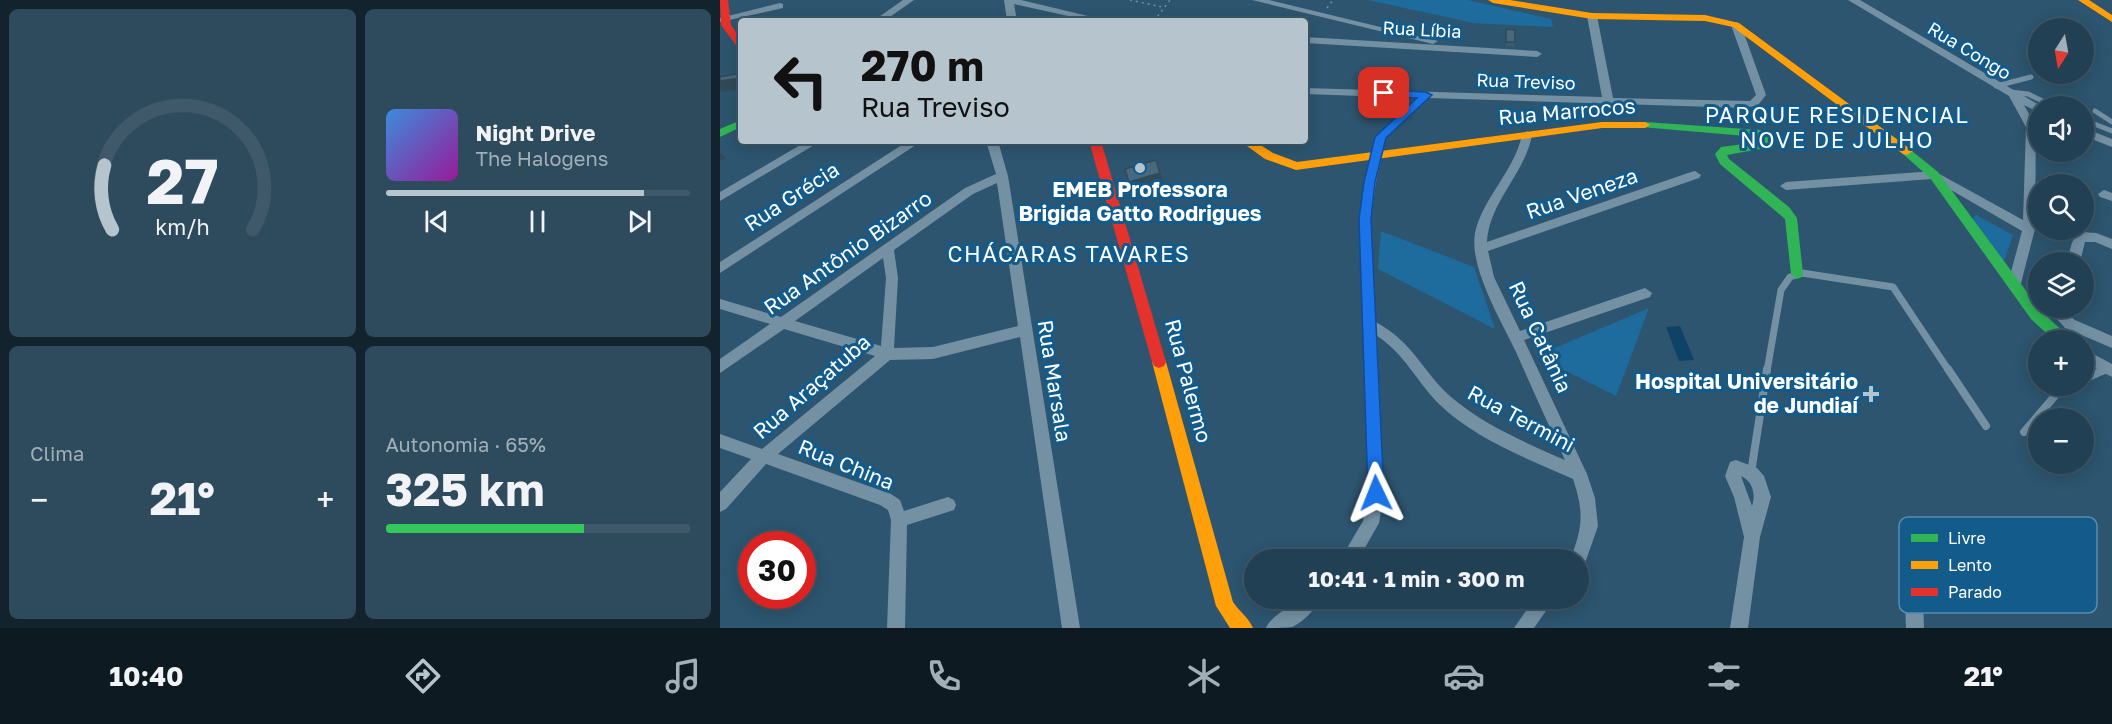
<!DOCTYPE html>
<html lang="pt">
<meta charset="utf-8">
<style>
body{margin:0;font-family:"Golos Text",sans-serif;background:#2e4b5d;color:#f1f3f6;height:100vh;display:flex;flex-direction:column;font-size:22px;white-space:nowrap}
*{box-sizing:border-box;margin:0}
p{font-size:20px;color:#a2afb8}
.icon{flex:none;width:33px;height:33px;fill:none;stroke:currentColor;stroke-width:2;stroke-linecap:round;stroke-linejoin:round}
.map{position:relative;flex:1;overflow:hidden}
.side{display:flex;flex-direction:column;gap:9px;padding:9px;background:#13232e;width:720px}
.side>*{flex:none}
.banner{position:absolute;left:18px;top:18px;width:570px;height:126px;border-radius:6px;box-shadow:0 3px 15px #0003,0 0 0 2px #3f596a;background:#b6c4cd;color:#111;overflow:hidden}
.needle{width:39px;rotate:191deg}
.buttons{position:absolute;left:1308px;top:18px;display:grid;gap:12px}
.buttons a{display:grid;place-items:center;width:66px;height:66px;border-radius:50%;background:#224053;box-shadow:0 3px 15px #0003,0 0 0 2px #3f596a;font-size:30px}
.speed{position:absolute;left:18px;top:531px;display:flex;gap:12px;font-size:30px;font-weight:700;text-align:center}
.speed>*{display:grid;place-content:center;width:78px;height:78px;border-radius:50%;background:#224053;box-shadow:0 3px 15px #0003,0 0 0 2px #3f596a;line-height:1}
.speed .limit{border:9px solid #d22;background:#fff;color:#111}
.pin{position:absolute;display:grid;place-items:center;width:51px;height:51px;color:#fff;margin:-26px;border-radius:12px;box-shadow:0 3px 9px #0006}
.me{position:absolute;width:66px;margin:-33px;rotate:358deg;stroke-linejoin:round;filter:drop-shadow(0 0 4px #0008)}
.turn{display:flex;align-items:center;gap:21px;height:126px;padding:0 24px;font-size:27px}
.turn .icon{width:78px;height:78px;stroke-width:2.5}
.turn b{display:block;font-size:42px;line-height:51px}
.big{font-size:45px;font-weight:700;line-height:1.1}
.side .card{flex:1;display:flex;flex-direction:column;justify-content:center;gap:9px;min-width:0;padding:0 21px;border-radius:9px;background:#2e4b5d}
.side .dial{align-items:center;gap:0}
.dial svg{height:156px;overflow:visible;fill:none;stroke:#3f596a;stroke-width:7;stroke-linecap:round;text-anchor:middle}
.dial text{fill:#f1f3f6;stroke:none}
.song{display:flex;align-items:center;gap:18px}
.cover{width:72px;height:72px;border-radius:9px;background:linear-gradient(135deg,hsl(210 70% 55%),hsl(300 70% 35%))}
.played{height:6px;border-radius:3px;background:linear-gradient(90deg,#b6c4cd 85%,#3f596a 85%)}
.keys{display:flex;justify-content:space-around;direction:ltr}
.heat{display:flex;justify-content:space-between;align-items:center;font-size:33px;direction:ltr}
.charge{height:9px;border-radius:4px;background:linear-gradient(90deg,#34c759 65%,#3f596a 0)}
.side .tiles{flex:1;display:grid;gap:9px;grid-template-columns:repeat(2,1fr)}
.trip{position:absolute;left:524px;top:549px;width:345px;height:60px;border-radius:30px;background:#224053;box-shadow:0 3px 15px #0003,0 0 0 2px #3f596a;font-weight:700;line-height:60px;text-align:center}
.tab-bar{display:flex;height:96px;justify-content:space-around;align-items:center;background:#0e1a21;color:#a2afb8}
.tab-bar .icon{width:42px;height:42px}
.tab-bar .active{color:#b6c4cd}
.tab-bar b{font-size:27px;color:#f1f3f6}
main{display:flex;flex:1;min-height:0}
.map>svg:first-child{display:block}
.green{fill:#1d6c9d}
.water{fill:#0e4367}
.lines{fill:none;stroke-linecap:round;stroke-linejoin:round}
.path{stroke:#7491a4;stroke-width:1.5;stroke-dasharray:2 4;stroke-linecap:butt}
.lane-far2{stroke:#7491a4;stroke-width:5}
.lane-far1{stroke:#7491a4;stroke-width:7}
.lane{stroke:#7491a4;stroke-width:8}
.street{fill:#7491a4;fill-rule:evenodd}
.fast{fill:#30b455;fill-rule:evenodd}
.slow{fill:#ff9f0a;fill-rule:evenodd}
.jam{fill:#e5322d;fill-rule:evenodd}
.wall{fill:#3e5a6c}
.shaded-wall{fill:#324a58}
.building{fill:#48697d;stroke:#324a58;stroke-width:1.5}
.route{fill:#1a73e8;stroke:#114b97;stroke-width:1.5}
.poi-dot{fill:#b6c4cd;stroke:#125b8a;stroke-width:2}
.labels{text-anchor:middle;stroke-width:6;stroke-linejoin:round;paint-order:stroke}
.far-street-label{font-size:18px;fill:#fff;stroke:#125b8a}
.street-label{font-size:21px;fill:#fff;stroke:#125b8a}
.poi-label{font-size:21px;font-weight:bold;fill:#fff;stroke:#125b8a}
.neighbourhood-label{font-size:22px;letter-spacing:1.5px;fill:#fff;stroke:#125b8a}
.key{fill:#125b8a;stroke:#598cad;stroke-width:1.5}
.key-label{font-size:16px;fill:#fff}
</style>
<main>
<section class="side">
<div class="tiles">
<div class="card dial"><svg viewBox="0 0 100 80">
<path d="M14 69A42 42 0 1 1 86 69"/>
<path d="M14 69A42 42 0 0 1 10 36" stroke="#b6c4cd"/>
<text x="50" y="56" font-size="32" font-weight="700">27</text>
<text x="50" y="72" font-size="11">km/h</text>
</svg></div>
<div class="card">
<div class="song"><i class="cover"></i><div><b>Night Drive</b><p>The Halogens</p></div></div>
<div class="played"></div>
<div class="keys"><svg class="icon" aria-label="previous" viewBox="0 0 24 24"><path d="M18 5L8 12l10 7zM5 5v14"/></svg><svg class="icon" aria-label="pause" viewBox="0 0 24 24"><path d="M8 5v14M16 5v14"/></svg><svg class="icon" aria-label="next" viewBox="0 0 24 24"><path d="M6 5l10 7-10 7zM19 5v14"/></svg></div>
</div>
<div class="card"><p>Clima</p>
<div class="heat"><a>−</a><b class="big">21°</b><a>+</a></div>
</div>
<div class="card"><p>Autonomia · 65%</p><b class="big">325 km</b><div class="charge"></div></div>
</div>
</section>
<div class="map">
<svg width="1392" height="628" viewBox="0 0 1392 628">
<rect width="100%" height="100%" fill="#2d556f"/>
<g class="green">
<polygon points="648,0 748,0 831,19 833,27 753,23"/>
<polygon points="1256,215 1293,235 1283,264 1252,219"/>
<polygon points="661,231 754,267 775,329 658,269"/>
<polygon points="929,308 896,396 816,356"/>
</g>
<polygon class="water" points="960,326 974,360 959,361 946,327"/>
<g class="lines">
<g class="path">
<polyline points="410,0 442,7"/>
<polyline points="607,8 613,0"/>
<polyline points="434,21 450,0"/>
</g>
<g class="lane-far2">
<polyline points="1276,86 1311,77"/>
<polyline points="1290,92 1308,94 1333,106"/>
<polyline points="1375,111 1392,122"/>
<polyline points="1364,120 1392,131"/>
</g>
<g class="lane-far1">
<polyline points="1047,371 1061,290 1070,277 1082,273 1173,287 1229,371"/>
<polyline points="1383,371 1387,369"/>
</g>
<g class="lane">
<polyline points="1228,369 1266,426"/>
<polyline points="1364,379 1386,369"/>
<polyline points="1304,432 1340,390 1349,386"/>
<polyline points="1031,473 1047,369"/>
</g>
<g class="street">
<polygon points="183,0 194,0 164,21 153,21"/>
<polygon points="284,0 301,0 389,21 371,21 294,4 297,21 287,21"/>
<polygon points="532,0 549,0 718,41 713,44"/>
<polygon points="1128,0 1140,0 1321,106 1318,106 1318,112 1304,105 1316,127 1315,229 1300,287 1290,287 1288,283 1302,231 1212,179 1066,190 1060,186 1066,182 1214,171 1303,220 1306,127 1289,96"/>
<polygon points="60,3 63,4 63,8 0,22 0,18"/>
<path d="M872 13 877 16 893 98 1030 101 1036 95 1011 25 1016 22 1021 25 1046 95 1038 105 1026 108 709 98 666 138 656 182 651 219 656 322C695 344 701 370 731 397 764 425 806 443 845 460 828 424 812 388 796 352 782 322 749 268 755 233 763 197 794 172 802 135L807 131 812 135C805 174 769 202 767 242L971 172 975 171 981 175 979 178 768 251 774 277 800 331 925 288 932 293 930 297 804 340 867 474 875 498 878 526 864 566 858 568V560H850C863 527 864 512 853 479 808 459 755 439 719 404 697 382 684 353 657 336L664 493 659 523 638 560H620L643 521 648 493 639 219 644 182 655 137 697 98 585 94V88L882 97 867 16Z"/>
<polygon points="585,37 817,51 822,54 817,57 585,43"/>
<polygon points="1364,128 1392,139 1392,147 1364,136"/>
<polygon points="87,141 101,141 0,201 0,192"/>
<polygon points="188,141 202,141 0,273 0,262"/>
<path d="M266 141H278L288 176 360 628H342L300 337 213 359 170 360 58 454 171 494 180 500 184 511 228 497 234 500 236 505 234 510 187 525 185 628H167L171 520 168 510 160 505 46 464 6 509 0 512V492L31 459 0 448V434L42 449 155 356 64 329 0 373V359L50 324 0 309V299L61 317 245 188 276 174ZM277 183 298 326 213 347 174 348 178 278 174 250 253 194ZM163 258 166 278 161 346 75 321Z"/>
<polygon points="1384,190 1392,193 1392,201 1380,197 1378,194"/>
<path d="M1362 232 1376 233 1392 239V249L1375 242H1365L1360 262H1348C1350 252 1350 237 1362 232Z"/>
<polygon points="1339,308 1351,308 1351,317 1355,320 1392,336 1392,348 1345,328 1337,319"/>
<polygon points="1364,349 1392,364 1392,377 1364,362"/>
<path d="M1016 460 1037 468 1044 476 1051 497 1040 537 1028 628H1010L1024 537 1014 497 1005 476 1010 462ZM1021 476C1033 482 1036 494 1032 506Z"/>
<polygon points="1193,565 1199,568 1202,574 1204,628 1186,628 1184,574 1187,568"/>
<path d="M579 598H601C596 609 582 623 572 627 565 628 554 628 546 628 551 616 569 608 579 598Z"/>
<polygon points="815,598 835,598 814,628 794,628"/>
</g>
<g class="fast">
<polygon points="21,120 21,127 0,137 0,129"/>
<polygon points="925,122 1040,130 1054,139 1046,148 1007,155 1009,159 1069,207 1077,218 1083,274 1082,277 1077,279 1071,274 1065,219 1000,164 995,154 1001,147 1039,142 1041,140 1037,137 921,127 920,125"/>
<polygon points="1187,147 1218,172 1321,311 1348,336 1350,340 1334,340 1311,319 1210,178 1183,154 1181,151"/>
</g>
<g class="slow">
<polygon points="768,0 790,0 872,13 985,15 1019,23 1193,151 1187,155 1183,154 1013,27 985,21 872,19 773,3"/>
<polygon points="1358,0 1369,0 1392,15 1392,22"/>
<polygon points="882,122 925,122 930,125 925,128 882,128 576,170 545,159 520,141 534,141 553,153 577,162"/>
<path d="M439 356 444 358 446 362 513 602C519 611 529 618 533 628H510L496 606 432 362 434 358Z"/>
</g>
<g class="jam">
<polygon points="0,0 8,0 11,25 21,39 21,49 18,48 1,25"/>
<polygon points="369,141 381,141 446,362 444,366 439,368 434,366 432,362"/>
</g>
</g>
<polygon class="wall" points="786,29 795,42 794,47 786,46"/>
<g class="shaded-wall">
<polygon points="21,78 21,89 3,92 0,89 0,81"/>
<polygon points="0,152 6,158 0,161"/>
<polygon points="440,173 444,183 413,192 409,182"/>
</g>
<g class="building">
<polygon points="786,29 795,30 795,42 786,42"/>
<polygon points="21,73 21,78 0,81 0,77"/>
<polygon points="436,160 440,173 409,182 405,169"/>
</g>
<polygon class="route" points="664,90 706,92 712,95 666,138 655,182 651,219 664,493 662,499 656,501 650,499 648,493 639,219 644,182 655,137 697,98 660,96 659,93"/>
<g class="poi-dot">
<circle cx="420" cy="168" r="6"/>
<path d="M1148 385h6v6h6v6h-6v6h-6v-6h-6v-6h6z"/>
</g>
<g class="labels">
<g class="far-street-label">
<text transform="translate(702 30) rotate(3)" y="6">Rua Líbia</text>
<text transform="translate(1249 51) rotate(31)" y="6">Rua Congo</text>
<text transform="translate(806 82) rotate(2)" y="6">Rua Treviso</text>
</g>
<g class="street-label">
<text transform="translate(847 112) rotate(-5)" y="7">Rua Marrocos</text>
<text transform="translate(862 194) rotate(-19)" y="7">Rua Veneza</text>
<text transform="translate(72 197) rotate(-33)" y="7">Rua Grécia</text>
<text transform="translate(128 253) rotate(-35)" y="7">Rua Antônio Bizarro</text>
<text transform="translate(820 337) rotate(65)" y="7">Rua Catânia</text>
<text transform="translate(334 381) rotate(81)" y="7">Rua Marsala</text>
<text transform="translate(468 381) rotate(75)" y="7">Rua Palermo</text>
<text transform="translate(92 387) rotate(-41)" y="7">Rua Araçatuba</text>
<text transform="translate(801 419) rotate(28)" y="7">Rua Termini</text>
<text transform="translate(126 465) rotate(22)" y="7">Rua China</text>
</g>
<g class="poi-label">
<text x="420" y="197">EMEB Professora<tspan x="420" dy="24">Brigida Gatto Rodrigues</tspan></text>
<text x="1138" y="389" text-anchor="end">Hospital Universitário<tspan x="1138" dy="24">de Jundiaí</tspan></text>
</g>
<g class="neighbourhood-label">
<text x="1117" y="123">PARQUE RESIDENCIAL<tspan x="1117" dy="25">NOVE DE JULHO</tspan></text>
<text x="349" y="262">CHÁCARAS TAVARES</text>
</g>
</g>
<rect x="1179" y="517" width="198" height="96" rx="9" class="key"/>
<rect x="1191" y="534" width="27" height="8" fill="#30b455"/>
<rect x="1191" y="561" width="27" height="8" fill="#ff9f0a"/>
<rect x="1191" y="588" width="27" height="8" fill="#e5322d"/>
<g class="key-label">
<text x="1228" y="544">Livre</text>
<text x="1228" y="571">Lento</text>
<text x="1228" y="598">Parado</text>
</g>
</svg>
<div class="buttons">
<a><svg class="needle" viewBox="-14 -14 28 28"><path d="M0-13l5 13h-10z" fill="#e53935"/><path d="M0 13l5-13h-10z" fill="#a2afb8"/></svg></a>
<a><svg class="icon" aria-label="sound" viewBox="0 0 24 24"><path d="M4 9h4l5-4v14l-5-4H4zM17 9q2 3 0 6"/></svg></a>
<a><svg class="icon" aria-label="search" viewBox="0 0 24 24"><circle cx="10" cy="10" r="6"/><path d="M15 15l6 6"/></svg></a>
<a><svg class="icon" aria-label="layers" viewBox="0 0 24 24"><path d="M12 4l9 5-9 5-9-5zM3 14l9 5 9-5"/></svg></a>
<a>+</a>
<a>−</a>
</div>
<div class="speed"><div class="limit">30</div></div>
<div class="pin" style="left:664px;top:93px;background:#d93025"><svg class="icon" aria-label="arrive" viewBox="0 0 24 24"><path d="M6 21V4h12l-3 4 3 4H6"/></svg></div>
<svg class="me" style="left:656px;top:493px" viewBox="-20 -20 40 40"><path d="M0-17L14 15 0 8-14 15z" fill="#1a73e8" stroke="#fff" stroke-width="4"/></svg>
<div class="trip">10:41 · 1 min · 300 m</div>
<div class="banner">
<div class="turn"><svg class="icon" aria-label="left" viewBox="0 0 24 24"><path d="M17 20v-9H6M10 6l-5 5 5 5"/></svg><div><b>270 m</b>Rua Treviso</div></div>
</div>
</div>
</main>
<nav class="tab-bar">
<b>10:40</b>
<svg class="icon active" aria-label="directions" viewBox="0 0 24 24"><path d="M12 3l9 9-9 9-9-9zM9 14v-3h6M13 9l2 2-2 2"/></svg>
<svg class="icon" aria-label="music" viewBox="0 0 24 24"><path d="M9 18V5l10-2v13"/><circle cx="6" cy="18" r="3"/><circle cx="16" cy="16" r="3"/></svg>
<svg class="icon" aria-label="phone" viewBox="0 0 24 24"><path d="M5 4h4l2 5-3 2q2 4 5 5l2-3 5 2v4C11 20 4 13 5 4z"/></svg>
<svg class="icon" aria-label="climate" viewBox="0 0 24 24"><path d="M12 3v18M4 7l16 10M4 17L20 7"/></svg>
<svg class="icon" aria-label="car" viewBox="0 0 24 24"><path d="M5 17H2v-5l4-1 3-4h7l3 4 3 1v5h-3M9 17h6M6 11h13"/><circle cx="7" cy="17" r="2"/><circle cx="17" cy="17" r="2"/></svg>
<svg class="icon" aria-label="filters" viewBox="0 0 24 24"><path d="M4 7h16M4 17h16"/><circle cx="9" cy="7" r="2"/><circle cx="15" cy="17" r="2"/></svg>
<b>21°</b>
</nav>
